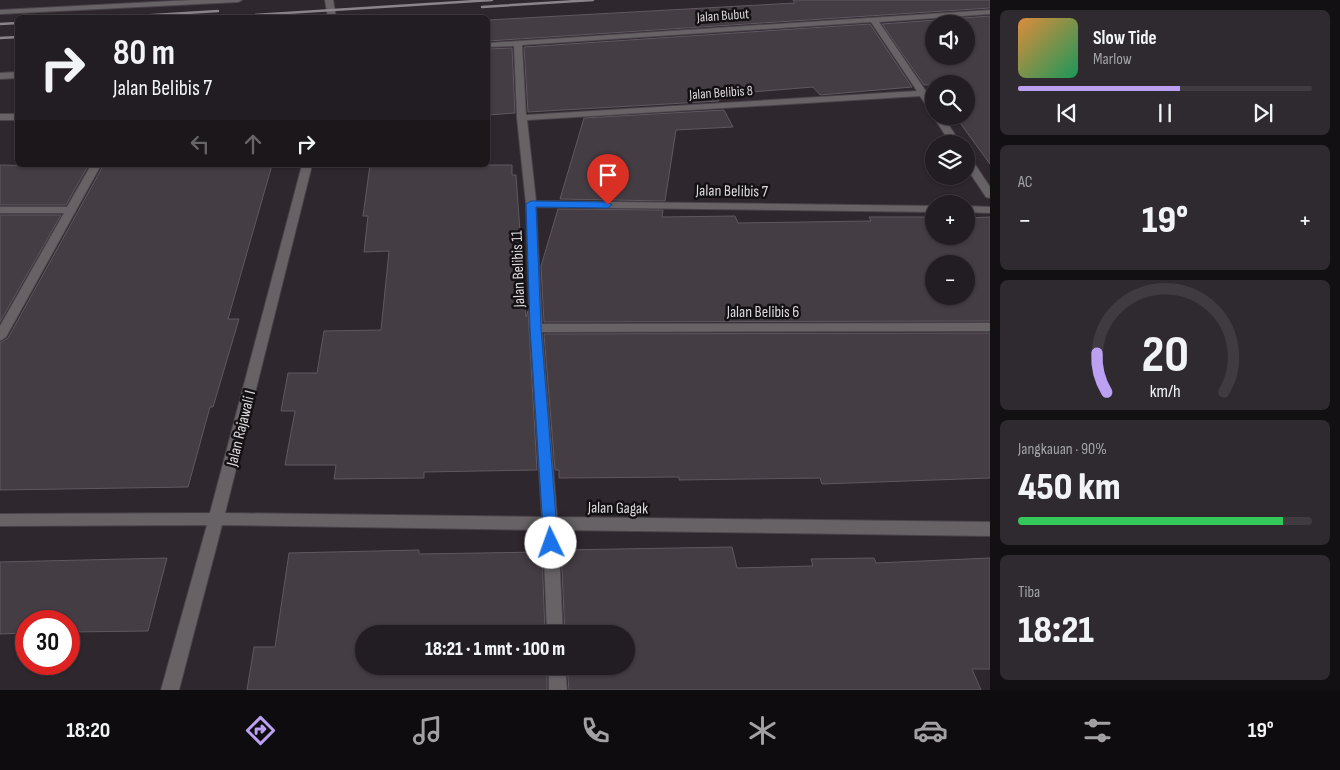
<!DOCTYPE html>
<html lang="id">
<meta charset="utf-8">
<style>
body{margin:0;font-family:"Sofia Sans Condensed",sans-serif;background:#2e2a2f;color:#f1f3f6;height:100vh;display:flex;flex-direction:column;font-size:19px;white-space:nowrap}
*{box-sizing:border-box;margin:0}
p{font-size:16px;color:#a2a2a5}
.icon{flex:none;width:28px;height:28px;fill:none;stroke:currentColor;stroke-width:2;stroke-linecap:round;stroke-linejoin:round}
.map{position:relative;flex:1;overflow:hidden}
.sheet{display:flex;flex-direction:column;gap:10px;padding:10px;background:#131013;width:350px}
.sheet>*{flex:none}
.top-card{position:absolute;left:15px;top:15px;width:475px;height:152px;border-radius:8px;box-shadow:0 1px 4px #0004,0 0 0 1px #3f3b40;background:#221d22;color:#f1f3f6;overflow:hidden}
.buttons{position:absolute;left:925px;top:15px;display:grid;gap:10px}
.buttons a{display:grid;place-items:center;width:50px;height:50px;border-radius:50%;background:#221d22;box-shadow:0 1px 4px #0004,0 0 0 1px #3f3b40;font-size:25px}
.speed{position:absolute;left:15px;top:610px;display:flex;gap:10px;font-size:25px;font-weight:700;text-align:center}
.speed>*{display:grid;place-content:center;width:65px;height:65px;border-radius:50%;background:#221d22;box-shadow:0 1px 4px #0004,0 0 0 1px #3f3b40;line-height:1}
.speed .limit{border:8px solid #d22;background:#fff;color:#111}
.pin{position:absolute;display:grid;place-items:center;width:42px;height:42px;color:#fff;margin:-51px -21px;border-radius:50% 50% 50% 0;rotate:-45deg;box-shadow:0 0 5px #0007}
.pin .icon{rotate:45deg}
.me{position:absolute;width:55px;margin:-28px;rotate:357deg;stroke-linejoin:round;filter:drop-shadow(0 0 4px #0008)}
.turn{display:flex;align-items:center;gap:18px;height:105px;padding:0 15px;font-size:22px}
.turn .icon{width:65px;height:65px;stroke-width:2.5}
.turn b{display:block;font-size:35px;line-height:42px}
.lanes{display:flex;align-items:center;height:48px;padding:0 15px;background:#0003;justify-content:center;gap:25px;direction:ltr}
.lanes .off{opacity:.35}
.big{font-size:38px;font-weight:800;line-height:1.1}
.sheet .tile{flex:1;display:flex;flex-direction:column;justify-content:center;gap:8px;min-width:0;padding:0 18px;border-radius:8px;background:#2e2a2f}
.sheet .dial{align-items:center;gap:0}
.dial svg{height:130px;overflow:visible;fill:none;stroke:#3f3b40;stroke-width:7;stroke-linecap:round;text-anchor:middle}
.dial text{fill:#f1f3f6;stroke:none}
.song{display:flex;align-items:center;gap:15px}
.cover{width:60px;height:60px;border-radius:8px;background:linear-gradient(135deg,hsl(30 70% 55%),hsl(150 70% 35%))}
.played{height:5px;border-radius:2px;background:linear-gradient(90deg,#bca0f2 55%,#3f3b40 55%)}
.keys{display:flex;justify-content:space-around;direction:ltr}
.heat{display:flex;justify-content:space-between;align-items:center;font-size:28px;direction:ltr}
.charge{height:8px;border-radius:4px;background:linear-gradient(90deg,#34c759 90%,#3f3b40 0)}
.trip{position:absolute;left:355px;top:625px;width:280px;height:50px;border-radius:25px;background:#221d22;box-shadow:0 1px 4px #0004,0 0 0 1px #3f3b40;font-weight:800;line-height:50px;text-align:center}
.tab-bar{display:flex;height:80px;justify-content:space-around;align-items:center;background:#0e0c0e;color:#a2a2a5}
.tab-bar .icon{width:35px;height:35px}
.tab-bar .active{color:#bca0f2}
.tab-bar b{font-size:22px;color:#f1f3f6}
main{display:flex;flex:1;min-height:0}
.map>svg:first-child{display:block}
.building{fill:#443d44;stroke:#605860;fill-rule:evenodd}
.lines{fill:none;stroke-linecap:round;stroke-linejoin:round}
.minor-casing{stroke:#4a434a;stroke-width:2}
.minor{fill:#666266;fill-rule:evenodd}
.rail{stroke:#8b858b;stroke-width:2.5}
.route{fill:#1a73e8;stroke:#114b97}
.labels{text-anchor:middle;stroke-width:5;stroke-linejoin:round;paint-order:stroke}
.far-street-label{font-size:14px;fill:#ddd8dd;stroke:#141114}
.street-label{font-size:16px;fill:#ddd8dd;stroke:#141114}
</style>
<main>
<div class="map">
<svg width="990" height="690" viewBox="0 0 990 690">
<rect width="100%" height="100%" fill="#2e272e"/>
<g class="building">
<polygon points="793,0 990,0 990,8 488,41 488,20 795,3"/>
<path d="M990 16V164L955 116H966V84H934V88L931 85H924L882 24ZM934 24H966V56H934Z"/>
<polygon points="870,24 912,87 820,95 813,87 715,95 719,101 528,112 524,47"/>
<polygon points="512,48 515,113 488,115 488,49"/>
<polygon points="724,110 733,127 676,130 665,201 560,199 584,118"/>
<polygon points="0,165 44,166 88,166 66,205 0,205"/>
<polygon points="272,165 228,319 239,319 213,407 210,407 188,487 0,490 0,343 8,338 103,166"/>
<polygon points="370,165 512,165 512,175 516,175 526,317 528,311 537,470 424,472 424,478 334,479 336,465 285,465 295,411 281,411 288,373 317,373 324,331 381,330 389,251 364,252 368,216 363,216"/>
<path d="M558 209 663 210 662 217 735 216 738 223 871 221 869 217H934V236H966V218L990 217V321L544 322 541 266ZM934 264H966V296H934Z"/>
<polygon points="0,215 61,215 0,322"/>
<polygon points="990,333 990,478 822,484 820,478 679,480 679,477 559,478 559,470 555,470 544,334"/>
<polygon points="732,547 737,568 813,566 811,559 874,558 876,563 990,558 990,669 972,669 981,690 569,690 567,666 626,666 626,634 565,634 561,550"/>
<polygon points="419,550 419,554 542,552 545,634 364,634 364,666 547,666 547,690 247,690 254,647 275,647 289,553"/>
<polygon points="167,558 148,631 69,632 69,621 26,621 26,633 0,634 0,562"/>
</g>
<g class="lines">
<g class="minor-casing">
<g id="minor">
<polygon points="192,0 242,0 238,2 0,14 0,10"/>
<polygon points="325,0 333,0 336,18 328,18"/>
<path d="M990 10V14L879 22 934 103V113L931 112 920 96 527 120 536 201 934 206V212L536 207 542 324 990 323V331L542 332 557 517 990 522V536L558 530 563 634H547L543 530 222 525 179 690H161L207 525 0 526V514L210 513 302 165H312L225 513 542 517 530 328 526 204 517 118 514 46 488 47V43ZM871 22 917 91 526 115 522 45Z"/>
<polygon points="18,72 18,78 0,79 0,73"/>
<rect x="0" y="114" width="18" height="6"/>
<polygon points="933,116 943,116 961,144 951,144"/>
<polygon points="966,156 970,157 990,187 990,198 986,197 966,167"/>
<polygon points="91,165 101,165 6,337 0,341 0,326 64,213 0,213 0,207 67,207"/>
<polygon points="966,206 990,207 990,213 966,212"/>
<polygon points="549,666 565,666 567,690 549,690"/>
</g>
</g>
<use href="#minor" class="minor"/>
<g class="rail">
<polyline points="482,7 593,0"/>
<polyline points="105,18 218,11"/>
<polyline points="208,18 492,0"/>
<polyline points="0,24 18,23"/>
<polyline points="0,38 18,37"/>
</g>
</g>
<polygon class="route" points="531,201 608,202 612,205 608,208 536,207 541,328 558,543 556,547 551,549 546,547 544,543 530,328 526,204"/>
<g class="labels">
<g class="far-street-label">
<text transform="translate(723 15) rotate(-4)" y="5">Jalan Bubut</text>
<text transform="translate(721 92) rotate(-4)" y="5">Jalan Belibis 8</text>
</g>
<g class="street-label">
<text transform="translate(732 190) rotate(1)" y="6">Jalan Belibis 7</text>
<text transform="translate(517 269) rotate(-92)" y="6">Jalan Belibis 11</text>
<text x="763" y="317">Jalan Belibis 6</text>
<text transform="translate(240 428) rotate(-76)" y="6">Jalan Rajawali I</text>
<text transform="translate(618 507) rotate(1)" y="6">Jalan Gagak</text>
</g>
</g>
</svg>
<div class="buttons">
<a><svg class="icon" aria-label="sound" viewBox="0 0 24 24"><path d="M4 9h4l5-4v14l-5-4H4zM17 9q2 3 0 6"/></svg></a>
<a><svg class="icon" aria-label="search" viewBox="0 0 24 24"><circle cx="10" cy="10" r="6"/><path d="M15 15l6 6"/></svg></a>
<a><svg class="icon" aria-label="layers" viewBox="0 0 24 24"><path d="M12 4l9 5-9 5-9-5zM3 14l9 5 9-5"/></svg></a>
<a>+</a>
<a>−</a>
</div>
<div class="speed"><div class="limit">30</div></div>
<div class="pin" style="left:608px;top:205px;background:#d93025"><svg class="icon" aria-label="arrive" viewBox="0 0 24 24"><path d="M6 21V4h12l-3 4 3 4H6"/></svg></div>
<svg class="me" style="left:551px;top:543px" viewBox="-20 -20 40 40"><circle r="19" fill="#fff"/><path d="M0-13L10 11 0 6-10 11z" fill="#1a73e8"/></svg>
<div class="trip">18:21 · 1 mnt · 100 m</div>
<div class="top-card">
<div class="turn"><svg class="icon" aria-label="right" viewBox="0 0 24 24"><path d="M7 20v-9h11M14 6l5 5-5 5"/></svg><div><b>80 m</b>Jalan Belibis 7</div></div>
<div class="lanes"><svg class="icon off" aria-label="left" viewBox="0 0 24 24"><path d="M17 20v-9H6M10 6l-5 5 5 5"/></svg><svg class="icon off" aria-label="ahead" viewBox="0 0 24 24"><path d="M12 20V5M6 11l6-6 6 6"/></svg><svg class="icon" aria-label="right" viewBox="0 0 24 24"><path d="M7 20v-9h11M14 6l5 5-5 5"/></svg></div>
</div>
</div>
<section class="sheet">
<div class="tile">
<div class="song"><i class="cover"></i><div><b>Slow Tide</b><p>Marlow</p></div></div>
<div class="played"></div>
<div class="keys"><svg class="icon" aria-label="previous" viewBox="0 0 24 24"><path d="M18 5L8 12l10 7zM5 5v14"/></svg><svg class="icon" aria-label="pause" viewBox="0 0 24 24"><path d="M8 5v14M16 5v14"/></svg><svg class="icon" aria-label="next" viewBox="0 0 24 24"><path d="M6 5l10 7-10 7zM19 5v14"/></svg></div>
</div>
<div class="tile"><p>AC</p>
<div class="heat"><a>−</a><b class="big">19°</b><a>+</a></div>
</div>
<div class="tile dial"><svg viewBox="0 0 100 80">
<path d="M14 69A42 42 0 1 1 86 69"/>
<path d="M14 69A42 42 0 0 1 8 45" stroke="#bca0f2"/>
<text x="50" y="56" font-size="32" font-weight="700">20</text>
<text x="50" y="72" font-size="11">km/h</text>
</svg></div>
<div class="tile"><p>Jangkauan · 90%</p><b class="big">450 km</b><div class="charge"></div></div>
<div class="tile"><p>Tiba</p><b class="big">18:21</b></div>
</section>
</main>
<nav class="tab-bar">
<b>18:20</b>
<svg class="icon active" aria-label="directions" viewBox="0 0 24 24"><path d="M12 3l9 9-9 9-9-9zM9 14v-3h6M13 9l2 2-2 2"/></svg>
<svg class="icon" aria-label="music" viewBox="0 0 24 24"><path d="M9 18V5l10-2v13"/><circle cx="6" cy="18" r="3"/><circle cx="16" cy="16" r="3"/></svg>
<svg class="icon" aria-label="phone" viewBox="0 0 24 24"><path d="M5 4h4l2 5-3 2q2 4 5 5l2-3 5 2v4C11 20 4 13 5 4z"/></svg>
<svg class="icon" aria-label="climate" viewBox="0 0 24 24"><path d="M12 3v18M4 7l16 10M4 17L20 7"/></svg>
<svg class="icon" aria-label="car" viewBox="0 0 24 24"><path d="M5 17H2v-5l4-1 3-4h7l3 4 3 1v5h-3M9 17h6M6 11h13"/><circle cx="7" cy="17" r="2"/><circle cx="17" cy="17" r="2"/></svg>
<svg class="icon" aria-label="filters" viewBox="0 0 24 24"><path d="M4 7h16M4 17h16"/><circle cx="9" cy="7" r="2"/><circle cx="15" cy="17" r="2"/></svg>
<b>19°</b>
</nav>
